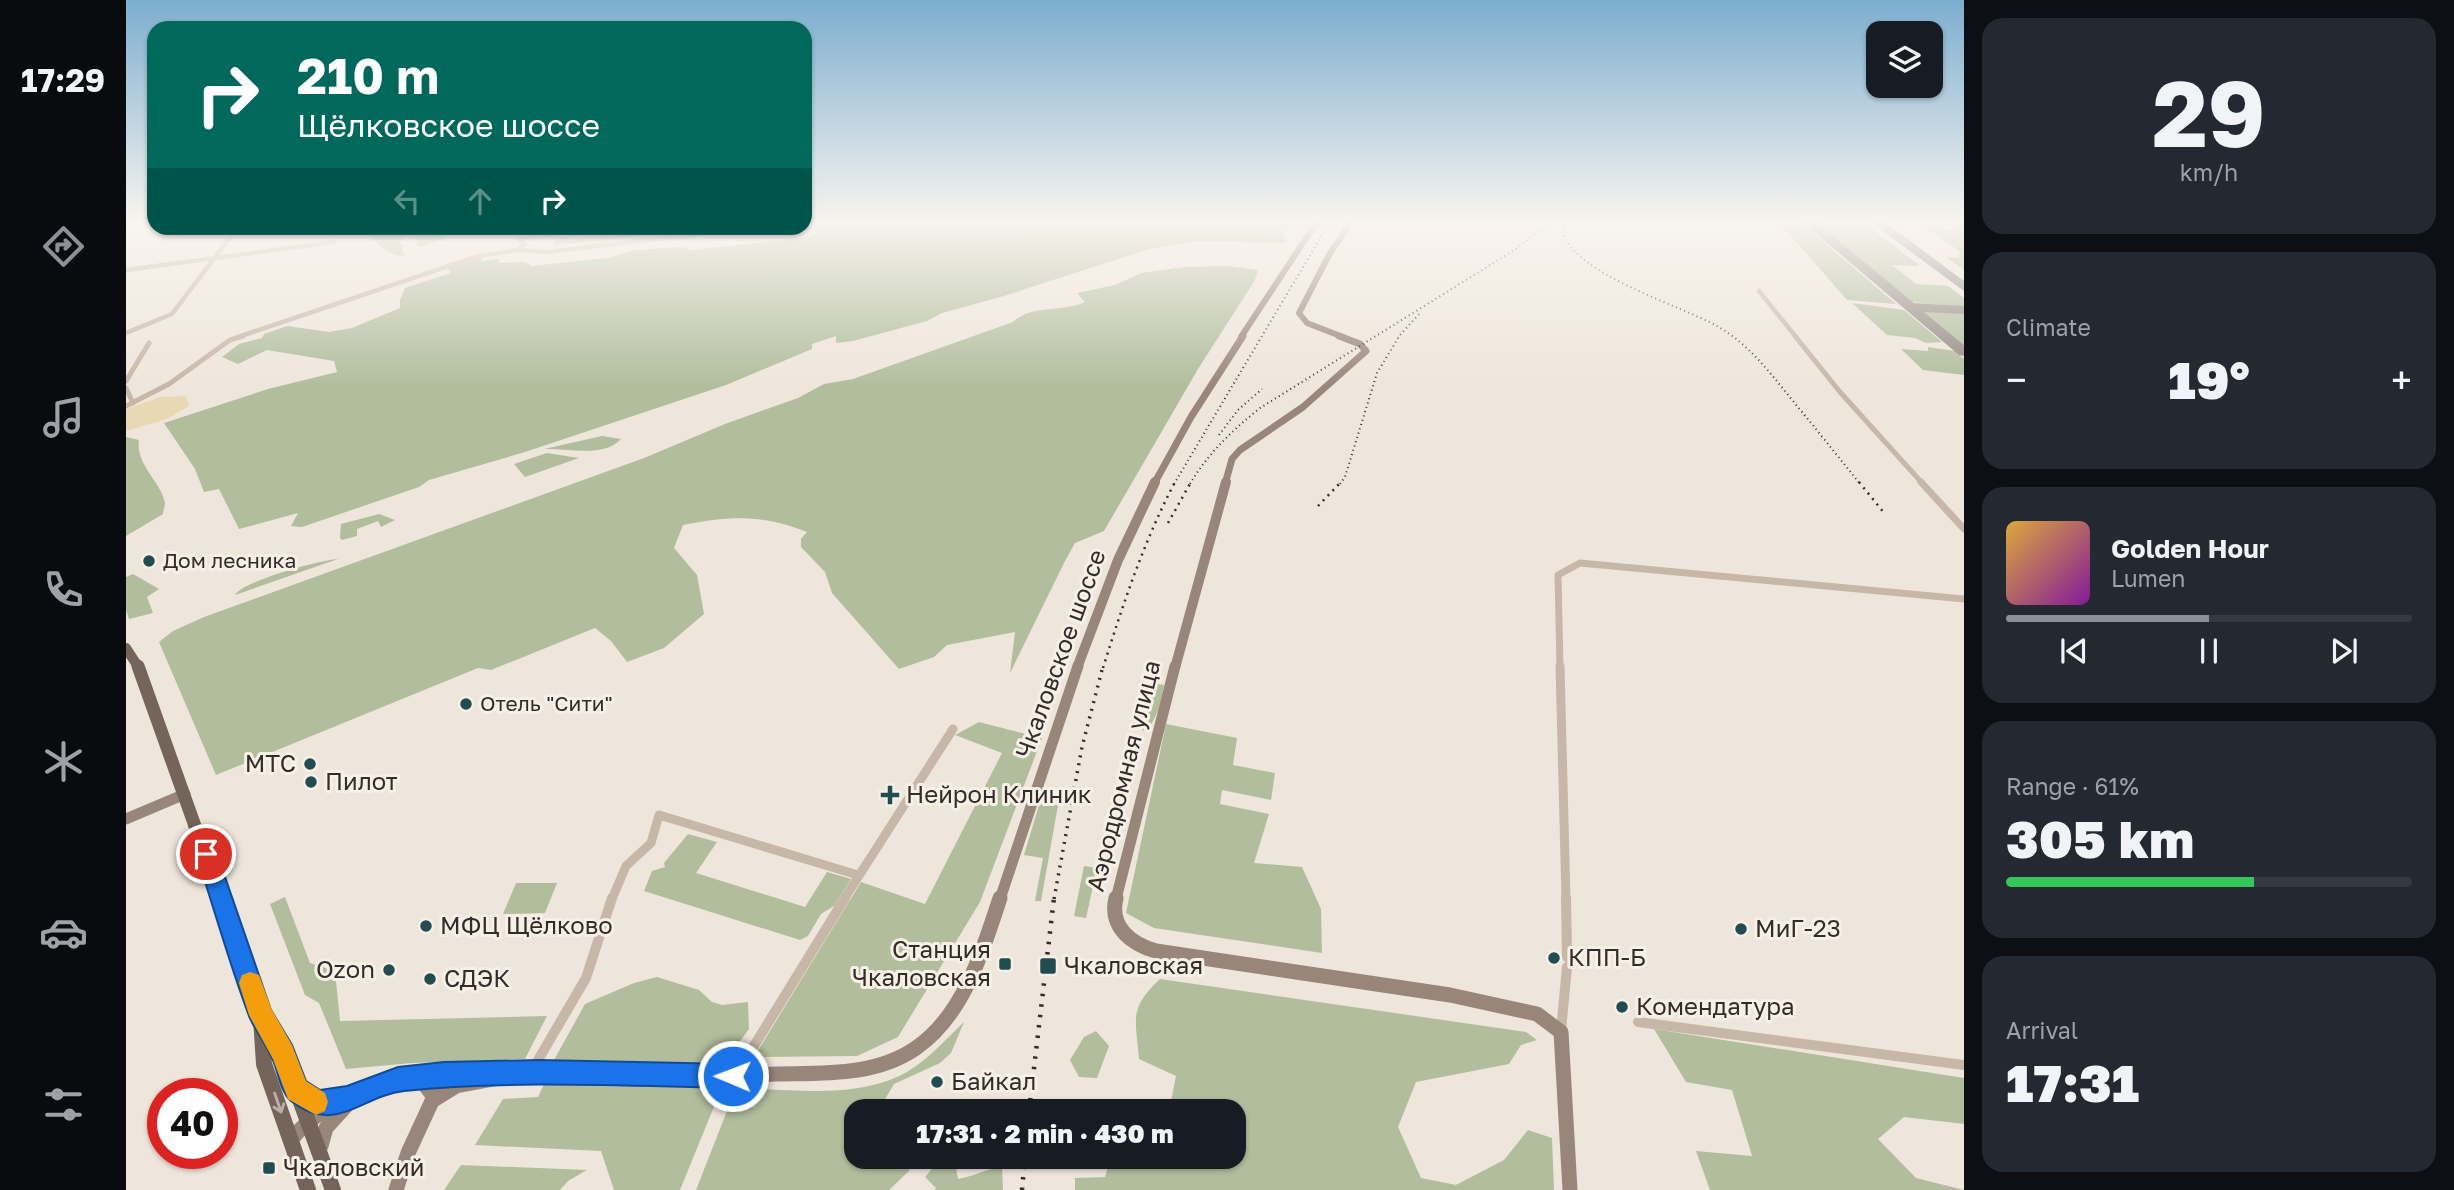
<!DOCTYPE html>
<meta charset="utf-8">
<style>
body{margin:0;font-family:"Golos Text",sans-serif;background:#242831;color:#f1f3f6;height:100vh;display:flex;flex-direction:column;font-size:26px;white-space:nowrap}
*{box-sizing:border-box;margin:0}
p{font-size:23px;color:#9ea1a6}
.icon{flex:none;width:38px;height:38px;fill:none;stroke:currentColor;stroke-width:2;stroke-linecap:round;stroke-linejoin:round}
.map{position:relative;flex:1;overflow:hidden}
.drawer{display:flex;flex-direction:column;gap:18px;padding:18px;background:#0d0f14;width:490px}
.drawer>*{flex:none}
.hud{position:absolute;left:21px;top:21px;width:665px;height:214px;border-radius:21px;box-shadow:0 2px 5px #0004;background:#00695c;color:#fff;overflow:hidden}
.tools{position:absolute;left:1740px;top:21px;display:grid;gap:14px}
.tools a{display:grid;place-items:center;width:77px;height:77px;border-radius:14px;background:#171b24;box-shadow:0 2px 5px #0004;font-size:35px}
.speed{position:absolute;left:21px;top:1078px;display:flex;gap:14px;font-size:35px;font-weight:700;text-align:center}
.speed>*{display:grid;place-content:center;width:91px;height:91px;border-radius:50%;background:#171b24;box-shadow:0 2px 5px #0004;line-height:1}
.speed .limit{border:10px solid #d22;background:#fff;color:#111}
.pin{position:absolute;display:grid;place-items:center;width:60px;height:60px;color:#fff;margin:-30px;border:4px solid #fff;border-radius:50%;box-shadow:0 2px 7px #0007}
.me{position:absolute;width:77px;margin:-38px;rotate:271deg;stroke-linejoin:round;filter:drop-shadow(0 0 5px #0008)}
.turn{display:flex;align-items:center;gap:24px;height:147px;padding:0 35px;font-size:32px}
.turn .icon{width:91px;height:91px;stroke-width:2.5}
.turn b{display:block;font-size:49px;line-height:60px}
.lanes{display:flex;align-items:center;height:66px;padding:0 35px;background:#0003;justify-content:center;gap:35px;direction:ltr}
.lanes .off{opacity:.35}
.big{font-size:52px;font-weight:800;line-height:1.1}
.drawer .tile{flex:1;display:flex;flex-direction:column;justify-content:center;gap:10px;min-width:0;padding:0 24px;border-radius:21px;background:#242831}
.drawer .dial{align-items:center;gap:0}
.dial b{font-size:91px;line-height:1}
.song{display:flex;align-items:center;gap:21px}
.cover{width:84px;height:84px;border-radius:10px;background:linear-gradient(135deg,hsl(40 70% 55%),hsl(290 70% 35%))}
.played{height:7px;border-radius:4px;background:linear-gradient(90deg,#8c9099 50%,#363941 50%)}
.keys{display:flex;justify-content:space-around;direction:ltr}
.heat{display:flex;justify-content:space-between;align-items:center;font-size:38px;direction:ltr}
.charge{height:10px;border-radius:5px;background:linear-gradient(90deg,#34c759 61%,#363941 0)}
.trip{position:absolute;left:718px;top:1099px;width:402px;height:70px;border-radius:21px;background:#171b24;box-shadow:0 2px 5px #0004;font-weight:800;line-height:70px;text-align:center}
main{display:flex;flex:1;min-height:0}
.menu{display:flex;flex-direction:column;width:126px;justify-content:space-around;align-items:center;background:#090b0e;color:#9ea1a6}
.menu .icon{width:49px;height:49px}
.menu .current{color:#8c9099}
.menu b{font-size:32px;color:#f1f3f6}
.map>svg:first-child{display:block}
.green{fill:#b1bd9d}
.sand{fill:#e8d8b4}
.lines{fill:none;stroke-linecap:round;stroke-linejoin:round}
.taxiway{fill:#928982;fill-rule:evenodd}
.street-far4{stroke:#c6b7a8;stroke-width:4.5}
.street-far3{stroke:#c6b7a8;stroke-width:5}
.street-far2{stroke:#c6b7a8;stroke-width:7}
.street-far1{stroke:#c6b7a8;stroke-width:9}
.street{stroke:#c6b7a8;stroke-width:10}
.secondary-far4{stroke:#99867a;stroke-width:6}
.secondary-far3{stroke:#99867a;stroke-width:7}
.secondary-far2{stroke:#99867a;stroke-width:10}
.secondary-far1{stroke:#99867a;stroke-width:11}
.secondary{stroke:#99867a;stroke-width:15}
.primary-far2{stroke:#74645a;stroke-width:10}
.primary-far1{stroke:#74645a;stroke-width:13}
.primary{stroke:#74645a;stroke-width:16}
.rail-far3{stroke:#342c28;stroke-width:2;stroke-dasharray:1 3.5;stroke-linecap:butt}
.rail-far2{stroke:#342c28;stroke-width:2.5;stroke-dasharray:2 5;stroke-linecap:butt}
.rail-far1{stroke:#342c28;stroke-width:3.5;stroke-dasharray:2 6;stroke-linecap:butt}
.rail{stroke:#342c28;stroke-width:4.5;stroke-dasharray:2.5 8;stroke-linecap:butt}
.oneway{stroke:#bcb1a8}
.route{fill:#1a73e8;stroke:#114b97;stroke-width:2}
.slow{fill:#f59e0b}
.poi-dot{fill:#214c51;stroke:#f7f0e7;stroke-width:2.5}
.labels{text-anchor:middle;stroke-width:6;stroke-linejoin:round;paint-order:stroke}
.poi-label{font-size:21px;fill:#342c28;stroke:#f7f0e7;text-anchor:start}
.near-street-label{font-size:24px;fill:#342c28;stroke:#f7f0e7}
.near-poi-label{font-size:24px;fill:#342c28;stroke:#f7f0e7;text-anchor:start}
</style>
<main>
<nav class="menu">
<b>17:29</b>
<svg class="icon current" aria-label="directions" viewBox="0 0 24 24"><path d="M12 3l9 9-9 9-9-9zM9 14v-3h6M13 9l2 2-2 2"/></svg>
<svg class="icon" aria-label="music" viewBox="0 0 24 24"><path d="M9 18V5l10-2v13"/><circle cx="6" cy="18" r="3"/><circle cx="16" cy="16" r="3"/></svg>
<svg class="icon" aria-label="phone" viewBox="0 0 24 24"><path d="M5 4h4l2 5-3 2q2 4 5 5l2-3 5 2v4C11 20 4 13 5 4z"/></svg>
<svg class="icon" aria-label="climate" viewBox="0 0 24 24"><path d="M12 3v18M4 7l16 10M4 17L20 7"/></svg>
<svg class="icon" aria-label="car" viewBox="0 0 24 24"><path d="M5 17H2v-5l4-1 3-4h7l3 4 3 1v5h-3M9 17h6M6 11h13"/><circle cx="7" cy="17" r="2"/><circle cx="17" cy="17" r="2"/></svg>
<svg class="icon" aria-label="filters" viewBox="0 0 24 24"><path d="M4 7h16M4 17h16"/><circle cx="9" cy="7" r="2"/><circle cx="15" cy="17" r="2"/></svg>
</nav>
<div class="map">
<svg width="1838" height="1190" viewBox="0 0 1838 1190">
<rect width="100%" height="100%" fill="#efe6db"/>
<g class="green">
<polygon points="697,220 940,220 945,226 983,220 1175,221 1170,229 1156,230 1161,243 1072,241 1023,249 878,296 816,313 801,321 727,341 710,343 710,336 686,344 686,349 600,385 399,452 303,480 293,487 176,527 165,526 172,513 113,529 93,489 78,492 69,469 38,423 142,389 211,372 208,361 141,350 112,364 96,357 113,344 136,338 138,334 161,326 203,332 226,328 274,308 274,300 279,288 325,273 322,268 355,256 356,261 372,259 374,263 399,262 406,266 482,258 508,250 556,247 566,250 671,239 691,234 693,231 686,229 696,225"/>
<polygon points="1651,220 1672,220 1770,304 1721,300"/>
<polygon points="1686,220 1734,220 1794,266 1766,265 1790,284 1822,286 1838,298 1838,307 1786,302"/>
<polygon points="1789,220 1809,220 1817,228 1830,231 1832,230 1816,220 1838,220 1838,270 1820,257 1835,258 1832,254 1836,253"/>
<path d="M239 228H259L260 233H273L285 228 321 229 318 239 294 247 289 243 291 240 279 237 274 241 278 256C260 255 254 243 240 235Z"/>
<path d="M1102 266 1132 270 1129 280 1072 369 978 531 949 543 939 561 884 673 889 632 821 645 808 657 773 669 706 593 699 572 675 547V539L681 532C637 514 603 516 557 525L548 548 571 575 578 614 538 648 501 662 485 641 469 628 365 670 352 668 90 775 33 642 47 631 78 617 518 458 599 424 672 398 698 384 727 379 887 322C907 304 933 313 959 302L951 293 989 285 1015 273 1059 267Z"/>
<polygon points="1726,303 1778,310 1816,342 1800,343 1789,338 1761,335"/>
<polygon points="1799,310 1838,312 1838,345 1797,311"/>
<polygon points="1802,347 1829,351 1838,359 1838,375 1797,370 1775,349 1802,351"/>
<path d="M476 436 495 439C478 458 443 448 418 449Z"/>
<path d="M0 437 13 440C9 464 36 483 39 503 39 507 37 511 37 514L0 536Z"/>
<polygon points="421,453 453,458 399,477 388,464"/>
<polygon points="253,514 269,520 255,527 252,521 231,529 231,536 216,540 214,538 215,524"/>
<path d="M212 559 109 595C117 581 194 560 212 559Z"/>
<polygon points="7,574 33,589 21,597 27,613 3,619 0,610 0,577"/>
<path d="M1032 684 1038 685C1035 700 1031 723 1018 731 1001 715 1017 695 1032 684Z"/>
<polygon points="853,722 916,738 854,902 772,1037 731,1056 628,1057 735,882 799,904 876,753 829,735"/>
<polygon points="1040,724 1111,738 1107,765 1149,773 1145,800 1096,790 1094,804 1143,814 1128,863 1176,867 1195,909 1196,953 1028,928 1000,913"/>
<polygon points="914,802 932,805 915,901 909,901 917,858 898,855"/>
<polygon points="562,834 591,842 570,873 679,907 701,872 725,879 708,906 695,914 682,936 674,940 518,891 526,871 539,867 538,863"/>
<polygon points="958,866 971,868 960,918 948,916"/>
<polygon points="390,883 431,883 419,913 377,914"/>
<polygon points="159,897 184,963 209,971 214,1021 421,1016 399,1059 286,1063 220,1069 193,1003 179,995 144,904"/>
<polygon points="531,977 573,990 586,1002 596,1005 622,1002 623,1029 603,1056 590,1065 428,1060 459,1004 508,983"/>
<path d="M1034 979 1400 1032 1411 1040 1395 1045 1383 1064 1290 1082 1272 1127 1295 1178 1330 1185 1378 1160 1402 1130 1426 1138 1428 1190H949V1178L979 1177 982 1167 995 1157H1108V1111H1043L1050 1076 1013 1059C1010 1019 1002 1009 1034 979Z"/>
<path d="M838 1022 825 1053 814 1063 768 1084 752 1111H730V1157H783V1171L763 1190H570L610 1088C666 1089 730 1100 781 1072 803 1059 820 1039 838 1022Z"/>
<polygon points="1528,1029 1838,1078 1838,1124 1778,1117 1752,1139 1790,1178 1838,1190 1584,1190 1570,1151 1626,1156 1606,1090 1560,1082"/>
<polygon points="970,1031 983,1046 971,1078 953,1077 944,1060 958,1037"/>
<polygon points="418,1084 596,1087 554,1190 488,1190 475,1151 349,1145 377,1099 412,1097"/>
<path d="M829 1161 832 1179C848 1176 860 1169 876 1167L877 1190H808L810 1188 799 1177 810 1164Z"/>
<polygon points="335,1165 461,1170 442,1181 434,1190 318,1190"/>
</g>
<polygon class="sand" points="60,396 63,406 41,419 0,431 0,409 35,397"/>
<g class="lines">
<g class="taxiway">
<polygon points="1674,220 1687,220 1788,303 1838,306 1838,314 1798,312 1838,345 1838,356 1833,355"/>
<polygon points="1742,220 1756,220 1838,281 1838,291"/>
</g>
<g class="street-far4">
<polyline points="392,239 427,235 442,239"/>
<polyline points="429,243 561,228"/>
<polyline points="392,250 399,244 392,239 394,228"/>
<polyline points="0,270 209,242"/>
<polyline points="1633,291 1670,337"/>
<polyline points="0,333 46,314 111,228"/>
<polyline points="112,337 352,256 393,250 421,252 624,228"/>
</g>
<g class="street-far3">
<polyline points="1669,336 1714,392 1797,484"/>
<polyline points="0,381 23,343"/>
<polyline points="0,388 7,403"/>
<polyline points="0,406 43,384 104,340 117,336"/>
</g>
<g class="street-far2">
<polyline points="1795,482 1838,529"/>
<polyline points="1434,668 1432,575 1454,563 1838,599"/>
</g>
<g class="street-far1">
<polyline points="1434,666 1440,899"/>
<polyline points="486,899 500,866 525,843 533,815 732,875"/>
<polyline points="718,899 827,729"/>
</g>
<g class="street">
<polyline points="1440,898 1441,957"/>
<polyline points="1512,1022 1838,1065"/>
<polyline points="1435,1031 1441,967"/>
<polyline points="405,1072 460,978 486,898"/>
<polyline points="610,1075 719,898"/>
</g>
<g class="secondary-far4">
<polyline points="1115,337 1192,220"/>
<polyline points="1217,337 1181,323 1173,313 1203,255 1226,220"/>
</g>
<g class="secondary-far3">
<polyline points="1028,484 1065,417 1117,336"/>
<polyline points="1099,484 1106,459 1114,450 1177,407 1240,351 1234,344 1213,336"/>
</g>
<g class="secondary-far2">
<polyline points="951,668 992,560 1029,482"/>
<polyline points="1049,668 1100,482"/>
</g>
<g class="secondary-far1">
<polyline points="0,819 59,794"/>
<polyline points="874,899 952,666"/>
<polyline points="990,899 1049,666"/>
</g>
<g class="secondary">
<path d="M990 898C983 927 1005 944 1030 951L1324 995 1411 1014 1435 1032 1444 1190"/>
<polyline points="287,1078 296,1081 308,1097"/>
<polyline points="173,1091 190,1101 210,1101"/>
<polyline points="309,1099 330,1086 373,1078"/>
<path d="M165 1141C176 1124 192 1114 210 1105 296 1059 397 1072 491 1074 544 1075 598 1075 651 1074 698 1073 750 1076 790 1048 838 1015 857 950 874 898"/>
<polyline points="195,1146 200,1128 221,1105"/>
<polyline points="270,1190 282,1153 318,1075"/>
</g>
<polyline class="primary-far2" points="0,648 13,668"/>
<polyline class="primary-far1" points="12,666 95,899"/>
<g class="primary">
<polyline points="94,898 135,1015 157,1053 207,1190"/>
<polyline points="135,1018 138,1064 182,1190"/>
</g>
<g class="rail-far3">
<path d="M1444 220 1437 230C1442 272 1556 306 1591 326 1623 344 1644 373 1667 401 1689 428 1712 456 1734 484"/>
<polyline points="1093,435 1112,410 1136,389"/>
<polyline points="1048,484 1205,220"/>
<path d="M1064 484C1082 453 1107 430 1134 408L1390 249 1426 220"/>
<polyline points="1214,484 1219,477 1251,373 1274,335 1295,312"/>
</g>
<g class="rail-far2">
<polyline points="1733,482 1759,514"/>
<polyline points="1192,506 1215,482"/>
<polyline points="1042,523 1065,482"/>
<path d="M977 668C997 604 1018 541 1049 482"/>
</g>
<polyline class="rail-far1" points="928,899 956,747 977,666"/>
<g class="rail">
<polyline points="903,1111 928,898"/>
<polyline points="896,1190 899,1157"/>
</g>
</g>
<defs><path id="oneway-shaft" d="M-6 0H5M1.5-3L5.5 0L1.5 3" fill="none" stroke-width="1.6" stroke-linecap="round" stroke-linejoin="round" transform="scale(1.75)"/></defs>
<use class="oneway" href="#oneway-shaft" transform="translate(152 1103) rotate(71)"/>
<linearGradient id="sky" x2="0" y2="1"><stop stop-color="#7daecf"/><stop offset="0.57" stop-color="#f8f4ef"/><stop offset="1" stop-color="#f8f4ef" stop-opacity="0"/></linearGradient>
<rect width="1838" height="387" fill="url(#sky)"/>
<path class="route" d="M80 846 88 848 91 854 145 1010 166 1045 180 1081 194 1090 221 1086 272 1067 318 1062 413 1060 607 1064 616 1067 619 1076 616 1085 607 1088C498 1086 387 1080 278 1091 235 1096 209 1136 165 1101 154 1092 152 1070 146 1058 139 1043 129 1030 123 1016 103 963 88 908 70 854L73 848Z"/>
<polygon class="slow" points="124,972 133,975 146,1010 166,1045 180,1081 199,1093 202,1102 199,1111 190,1115 162,1099 147,1059 123,1015 113,983 116,975"/>
<g class="poi-dot">
<circle cx="23" cy="561" r="7"/>
<circle cx="340" cy="704" r="7"/>
<circle cx="184" cy="764" r="7"/>
<circle cx="185" cy="782" r="7"/>
<path d="M760.5 784.5h7v7h7v7h-7v7h-7v-7h-7v-7h7z"/>
<circle cx="300" cy="926" r="7"/>
<circle cx="1615" cy="929" r="7"/>
<circle cx="1428" cy="958" r="7"/>
<rect x="872" y="957" width="14" height="14" rx="3.5"/>
<rect x="913" y="957" width="18" height="18" rx="3.5"/>
<circle cx="263" cy="970" r="7"/>
<circle cx="304" cy="979" r="7"/>
<circle cx="1496" cy="1007" r="7"/>
<circle cx="811" cy="1082" r="7"/>
<rect x="136" y="1161" width="14" height="14" rx="3.5"/>
</g>
<g class="labels">
<g class="poi-label">
<text x="37" y="568">Дом лесника</text>
<text x="354" y="711">Отель "Сити"</text>
</g>
<g class="near-street-label">
<text transform="translate(935 654) rotate(-70)" y="8">Чкаловское шоссе</text>
<text transform="translate(998 776) rotate(-76)" y="8">Аэродромная улица</text>
</g>
<g class="near-poi-label">
<text x="170" y="772" text-anchor="end">МТС</text>
<text x="199" y="790">Пилот</text>
<text x="780" y="803">Нейрон Клиник</text>
<text x="314" y="934">МФЦ Щёлково</text>
<text x="1629" y="937">МиГ-23</text>
<text x="865" y="958" text-anchor="end">Станция<tspan x="865" dy="28">Чкаловская</tspan></text>
<text x="1442" y="966">КПП-Б</text>
<text x="938" y="974">Чкаловская</text>
<text x="249" y="978" text-anchor="end">Ozon</text>
<text x="318" y="987">СДЭК</text>
<text x="1510" y="1015">Комендатура</text>
<text x="825" y="1090">Байкал</text>
<text x="157" y="1176">Чкаловский</text>
</g>
</g>
</svg>
<div class="tools">
<a><svg class="icon" aria-label="layers" viewBox="0 0 24 24"><path d="M12 4l9 5-9 5-9-5zM3 14l9 5 9-5"/></svg></a>
</div>
<div class="speed"><div class="limit">40</div></div>
<div class="pin" style="left:80px;top:854px;background:#d93025"><svg class="icon" aria-label="arrive" viewBox="0 0 24 24"><path d="M6 21V4h12l-3 4 3 4H6"/></svg></div>
<svg class="me" style="left:607px;top:1076px" viewBox="-20 -20 40 40"><circle r="17" fill="#1a73e8" stroke="#fff" stroke-width="3"/><path d="M0-11L8 9 0 5-8 9z" fill="#fff"/></svg>
<div class="trip">17:31 · 2 min · 430 m</div>
<div class="hud">
<div class="turn"><svg class="icon" aria-label="right" viewBox="0 0 24 24"><path d="M7 20v-9h11M14 6l5 5-5 5"/></svg><div><b>210 m</b>Щёлковское шоссе</div></div>
<div class="lanes"><svg class="icon off" aria-label="left" viewBox="0 0 24 24"><path d="M17 20v-9H6M10 6l-5 5 5 5"/></svg><svg class="icon off" aria-label="ahead" viewBox="0 0 24 24"><path d="M12 20V5M6 11l6-6 6 6"/></svg><svg class="icon" aria-label="right" viewBox="0 0 24 24"><path d="M7 20v-9h11M14 6l5 5-5 5"/></svg></div>
</div>
</div>
<section class="drawer">
<div class="tile dial"><b>29</b><p>km/h</p></div>
<div class="tile"><p>Climate</p>
<div class="heat"><a>−</a><b class="big">19°</b><a>+</a></div>
</div>
<div class="tile">
<div class="song"><i class="cover"></i><div><b>Golden Hour</b><p>Lumen</p></div></div>
<div class="played"></div>
<div class="keys"><svg class="icon" aria-label="previous" viewBox="0 0 24 24"><path d="M18 5L8 12l10 7zM5 5v14"/></svg><svg class="icon" aria-label="pause" viewBox="0 0 24 24"><path d="M8 5v14M16 5v14"/></svg><svg class="icon" aria-label="next" viewBox="0 0 24 24"><path d="M6 5l10 7-10 7zM19 5v14"/></svg></div>
</div>
<div class="tile"><p>Range · 61%</p><b class="big">305 km</b><div class="charge"></div></div>
<div class="tile"><p>Arrival</p><b class="big">17:31</b></div>
</section>
</main>
